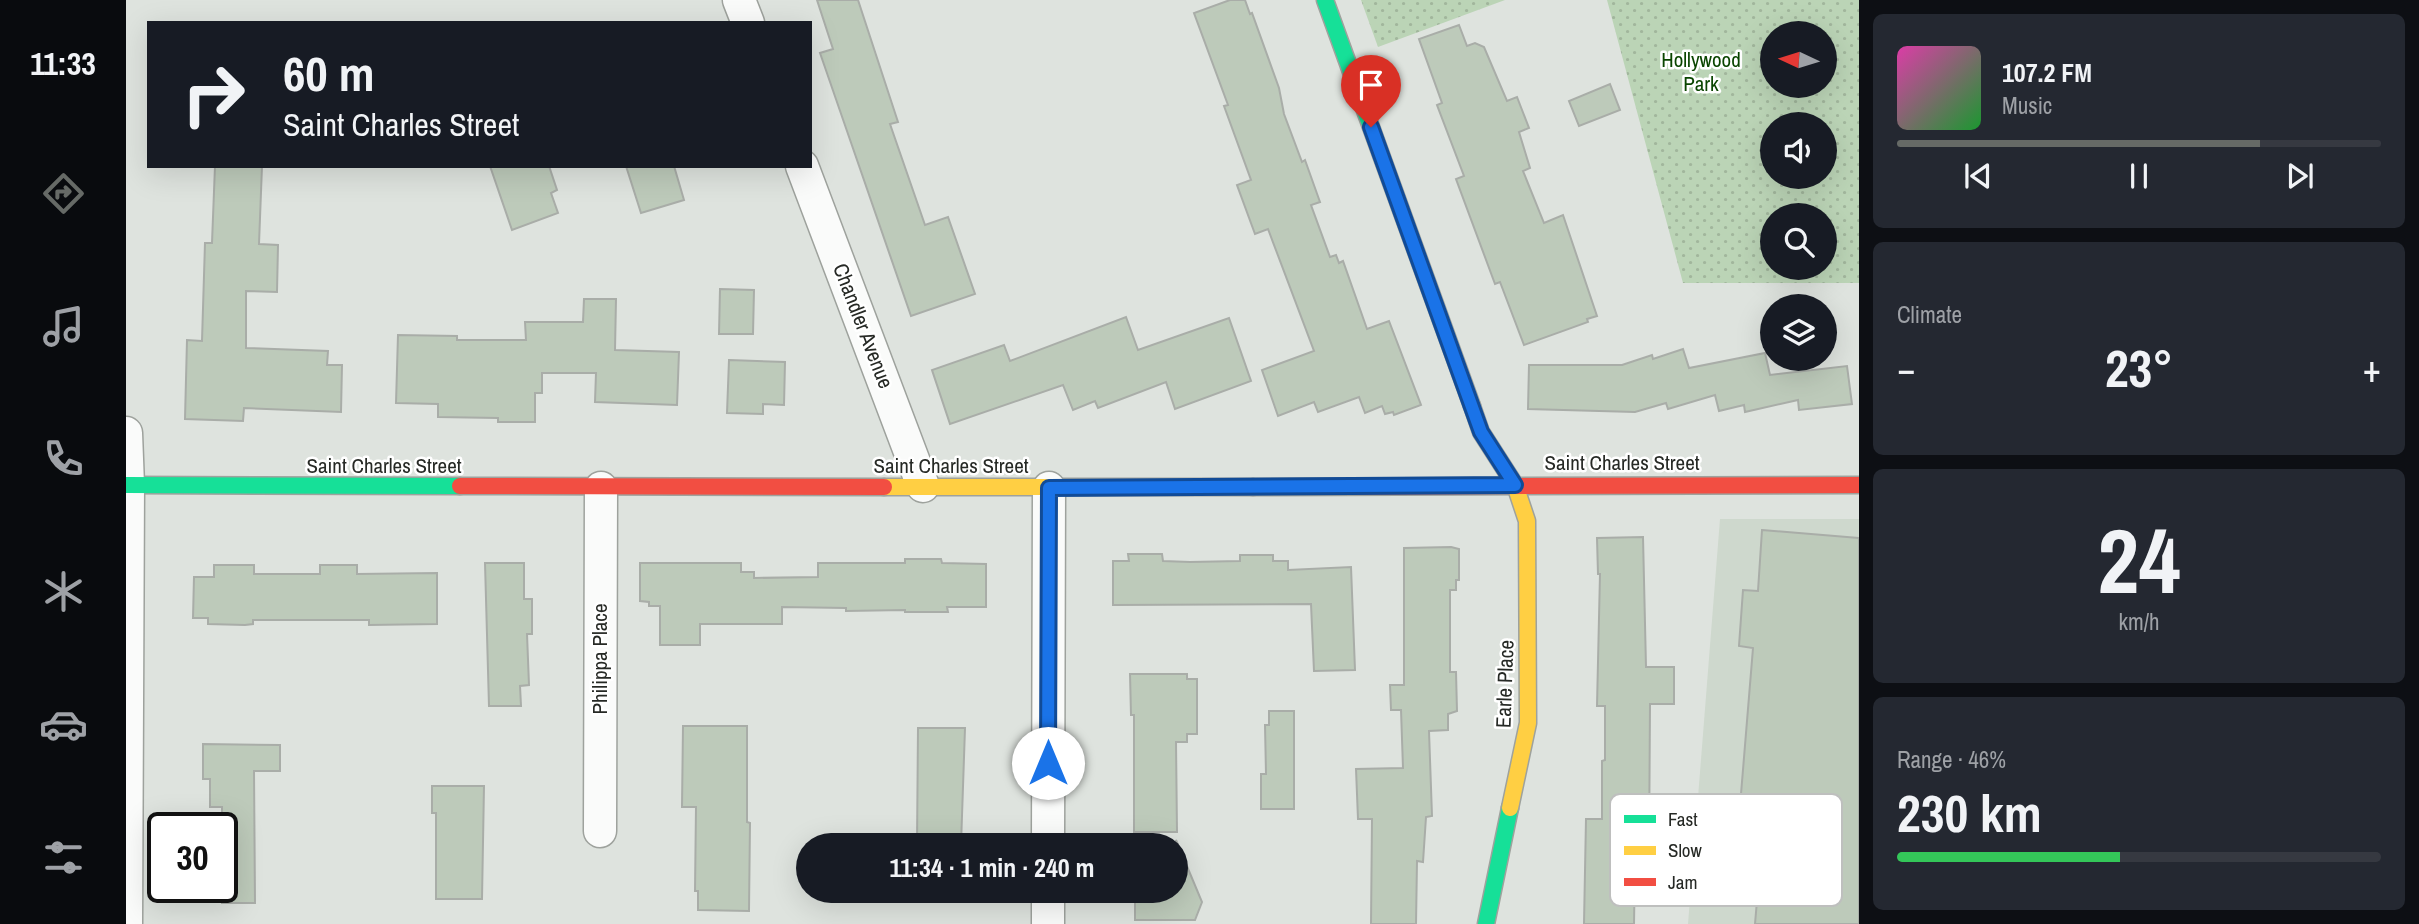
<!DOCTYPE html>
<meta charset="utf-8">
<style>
body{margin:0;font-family:"Archivo Narrow",sans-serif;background:#242831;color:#f1f3f6;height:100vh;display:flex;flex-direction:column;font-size:26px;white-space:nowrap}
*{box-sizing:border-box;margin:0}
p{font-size:23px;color:#9ea1a6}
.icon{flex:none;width:38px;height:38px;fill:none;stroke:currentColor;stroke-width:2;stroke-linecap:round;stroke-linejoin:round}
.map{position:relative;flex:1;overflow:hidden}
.details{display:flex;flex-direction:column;gap:14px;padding:14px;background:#0d0f14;width:560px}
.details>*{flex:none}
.guide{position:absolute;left:21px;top:21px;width:665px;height:147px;border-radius:0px;box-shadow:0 7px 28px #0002;background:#171b24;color:#f1f3f6;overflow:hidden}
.needle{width:46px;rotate:274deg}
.fabs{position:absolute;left:1634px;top:21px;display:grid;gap:14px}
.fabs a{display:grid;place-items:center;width:77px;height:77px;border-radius:50%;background:#171b24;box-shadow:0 7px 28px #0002;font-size:35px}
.speed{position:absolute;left:21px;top:812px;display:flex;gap:14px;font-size:35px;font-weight:700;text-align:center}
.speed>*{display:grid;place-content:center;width:91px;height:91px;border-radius:50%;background:#171b24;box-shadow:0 7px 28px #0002;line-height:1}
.speed .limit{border:4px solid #111;border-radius:10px;background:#fff;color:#111}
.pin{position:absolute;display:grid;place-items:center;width:60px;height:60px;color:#fff;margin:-72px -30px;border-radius:50% 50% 50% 0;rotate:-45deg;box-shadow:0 0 7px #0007}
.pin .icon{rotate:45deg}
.me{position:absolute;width:77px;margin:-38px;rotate:0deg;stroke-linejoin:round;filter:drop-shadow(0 0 5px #0008)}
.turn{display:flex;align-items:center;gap:24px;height:147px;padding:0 21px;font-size:32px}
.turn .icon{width:91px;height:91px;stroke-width:2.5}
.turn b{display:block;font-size:49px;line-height:60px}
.big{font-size:52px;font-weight:700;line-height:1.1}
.details .tile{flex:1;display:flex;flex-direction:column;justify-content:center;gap:10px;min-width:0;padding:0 24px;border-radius:10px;background:#242831}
.details .dial{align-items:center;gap:0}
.dial b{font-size:91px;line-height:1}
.song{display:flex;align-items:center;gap:21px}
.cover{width:84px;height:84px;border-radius:10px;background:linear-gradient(135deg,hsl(320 70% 55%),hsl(130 70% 35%))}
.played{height:7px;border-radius:4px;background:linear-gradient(90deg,#666a66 75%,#363941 75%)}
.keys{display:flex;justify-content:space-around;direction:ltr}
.heat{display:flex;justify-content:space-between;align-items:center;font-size:38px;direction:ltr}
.charge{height:10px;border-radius:5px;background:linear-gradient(90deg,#34c759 46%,#363941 0)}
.trip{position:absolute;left:670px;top:833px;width:392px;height:70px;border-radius:35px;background:#171b24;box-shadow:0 7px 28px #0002;font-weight:700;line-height:70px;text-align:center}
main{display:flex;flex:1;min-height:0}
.menu{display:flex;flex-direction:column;width:126px;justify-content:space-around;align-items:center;background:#090b0e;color:#9ea1a6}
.menu .icon{width:49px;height:49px}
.menu .on{color:#666a66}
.menu b{font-size:32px;color:#f1f3f6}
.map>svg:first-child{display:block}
.built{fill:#ced8cd}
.park{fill:url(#park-dots);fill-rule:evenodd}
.building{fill:#bdcaba;stroke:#a9ada8;stroke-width:2}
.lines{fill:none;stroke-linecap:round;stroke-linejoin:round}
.street-casing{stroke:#9ea29d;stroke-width:35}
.fast-casing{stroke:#9ea29d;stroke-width:19}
.slow-casing{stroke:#9ea29d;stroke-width:19}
.jam-casing{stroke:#9ea29d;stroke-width:19}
.street{stroke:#fafbfa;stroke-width:32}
.fast{stroke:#16e098;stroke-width:16}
.slow{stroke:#ffcf43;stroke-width:16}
.jam{stroke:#f24e42;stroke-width:16}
.route-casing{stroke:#114b97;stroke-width:18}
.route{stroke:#1a73e8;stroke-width:12}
.labels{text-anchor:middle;stroke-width:5;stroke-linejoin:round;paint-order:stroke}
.park-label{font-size:21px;fill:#0a4500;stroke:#fff}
.street-label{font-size:21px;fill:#262925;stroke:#fff}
.key{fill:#fff;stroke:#bebfbe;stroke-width:2}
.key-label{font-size:19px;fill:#262925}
</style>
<main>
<nav class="menu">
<b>11:33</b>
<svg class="icon on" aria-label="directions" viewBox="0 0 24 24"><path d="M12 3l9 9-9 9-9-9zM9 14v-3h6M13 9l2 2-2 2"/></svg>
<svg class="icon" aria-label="music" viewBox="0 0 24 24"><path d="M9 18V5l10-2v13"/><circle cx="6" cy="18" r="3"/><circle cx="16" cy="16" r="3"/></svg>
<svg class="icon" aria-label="phone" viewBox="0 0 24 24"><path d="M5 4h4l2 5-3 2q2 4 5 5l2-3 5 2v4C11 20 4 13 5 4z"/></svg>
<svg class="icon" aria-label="climate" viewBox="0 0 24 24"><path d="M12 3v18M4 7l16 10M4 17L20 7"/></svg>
<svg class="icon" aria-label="car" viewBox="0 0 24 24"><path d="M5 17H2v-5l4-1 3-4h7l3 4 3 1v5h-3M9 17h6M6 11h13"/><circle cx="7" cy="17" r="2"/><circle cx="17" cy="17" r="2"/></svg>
<svg class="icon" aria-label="filters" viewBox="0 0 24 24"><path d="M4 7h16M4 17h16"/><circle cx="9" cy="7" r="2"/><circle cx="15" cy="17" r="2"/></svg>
</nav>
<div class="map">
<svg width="1733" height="924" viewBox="0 0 1733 924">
<defs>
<pattern id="park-dots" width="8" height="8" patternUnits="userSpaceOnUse" patternTransform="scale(1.75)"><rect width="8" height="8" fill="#bbd4b6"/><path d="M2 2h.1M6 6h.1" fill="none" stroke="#a1b69c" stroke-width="1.8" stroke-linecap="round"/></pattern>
</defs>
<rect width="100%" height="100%" fill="#dee3de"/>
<polygon class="built" points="1594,519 1733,519 1733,924 1562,924"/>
<g class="park">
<polygon points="1235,0 1379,0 1252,47"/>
<path d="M1481 0H1733V283H1557ZM1647 33H1699V86H1647ZM1647 124H1699V177H1647ZM1647 215H1699V268H1647Z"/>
</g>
<g class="building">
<polygon points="691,0 732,0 772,122 764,124 799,225 822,217 849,294 785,316 694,53 707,49"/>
<polygon points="1104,0 1119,0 1124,14 1126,13 1153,88 1158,114 1176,162 1179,160 1194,202 1185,205 1204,257 1210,255 1213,263 1217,261 1241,329 1263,321 1295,405 1268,415 1267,412 1259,414 1256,406 1239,413 1233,397 1192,412 1188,402 1152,416 1136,370 1188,351 1142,229 1129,234 1111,185 1125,180 1098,106 1102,105 1068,13"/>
<polygon points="1333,25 1341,46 1349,43 1358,47 1381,101 1391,97 1403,128 1393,132 1404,168 1397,171 1418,223 1437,215 1471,316 1461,319 1462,322 1398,345 1374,282 1369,284 1330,179 1338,176 1311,105 1316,103 1293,39"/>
<polygon points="1484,84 1494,110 1453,126 1443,101"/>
<polygon points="89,166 136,166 133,244 152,245 151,292 120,291 120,348 202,351 201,365 216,365 215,412 118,408 117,421 59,419 61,340 76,341 79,243 86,243"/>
<polygon points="364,166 423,166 431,190 425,193 432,213 386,230"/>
<polygon points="500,166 548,166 558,200 515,213"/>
<polygon points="594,289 628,290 627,334 593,334"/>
<polygon points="458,299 490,299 489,350 553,352 551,405 469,402 470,373 416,373 416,393 409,393 409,422 372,422 372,418 312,417 312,404 270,403 272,335 331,336 331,340 400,340 399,322 457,322"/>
<polygon points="1000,317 1012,350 1103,318 1125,381 1049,409 1040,382 972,408 969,401 947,410 937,385 824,424 806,370 878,345 884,361"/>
<polygon points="1557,349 1563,368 1639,353 1644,375 1721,366 1726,404 1673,410 1672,400 1619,412 1618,405 1593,411 1589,395 1542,409 1540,403 1509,412 1402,409 1403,365 1496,365 1526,355 1527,359"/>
<polygon points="603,360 659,362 658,405 637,404 637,414 601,413"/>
<polygon points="1636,530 1733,538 1733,924 1629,924 1640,796 1615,794 1627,648 1613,646 1617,590 1632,591"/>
<polygon points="1517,537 1520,667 1548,667 1548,704 1524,704 1523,857 1519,857 1519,861 1509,861 1508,924 1458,924 1460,819 1476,819 1476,761 1479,760 1479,706 1471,706 1474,574 1472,574 1471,538"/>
<polygon points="1325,547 1333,549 1333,580 1330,580 1330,590 1324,590 1324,672 1330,672 1331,711 1322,714 1322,730 1303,731 1306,816 1300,817 1297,862 1291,861 1290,924 1245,924 1246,819 1232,819 1230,769 1277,768 1275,710 1265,710 1264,685 1278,685 1278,548"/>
<polygon points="1002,554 1036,554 1037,561 1064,562 1114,561 1114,555 1147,555 1147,561 1162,561 1162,570 1225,567 1229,670 1188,671 1185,604 987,605 987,561 1003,561"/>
<polygon points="779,559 815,559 816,563 860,564 860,607 821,607 822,612 779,612 779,610 720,611 720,608 656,607 656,624 574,624 574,645 534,645 534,606 523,606 523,602 514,601 514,563 615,563 615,572 628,572 628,578 692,577 692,563 779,563"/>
<polygon points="359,563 398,563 398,599 406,599 406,634 401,634 403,685 394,686 395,706 363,706"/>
<polygon points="88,565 128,565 128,574 194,574 194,565 231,565 231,574 311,573 311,624 243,625 243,620 127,620 127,624 119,625 82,624 82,618 67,618 68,577 88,577"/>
<polygon points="1004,674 1061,674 1061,679 1071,679 1071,734 1061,734 1061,742 1050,742 1051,832 1008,832 1008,715 1005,715"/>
<polygon points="1143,711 1168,711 1168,809 1135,809 1135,774 1140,774 1139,725 1143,725"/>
<polygon points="557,726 621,726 621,822 624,823 623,911 572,910 572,891 569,891 570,807 556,807"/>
<polygon points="792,728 839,728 835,845 791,845"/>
<polygon points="77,744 154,745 154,771 128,771 129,903 96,903 96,807 84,807 84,779 77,779"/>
<polygon points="306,786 358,786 356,899 310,899 310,813 306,813"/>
<polygon points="1050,840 1076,902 1069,920 1009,920 1009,891 1050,891"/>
</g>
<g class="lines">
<g class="street-casing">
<g id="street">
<polyline points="613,0 622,23"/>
<polyline points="676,166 797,486"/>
<polyline points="0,433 2,485 0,924"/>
<polyline points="474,831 475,488"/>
<polyline points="922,845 923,488"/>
<polyline points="922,924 922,891"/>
</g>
</g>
<g class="fast-casing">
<g id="fast">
<polyline points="1199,0 1346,406"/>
<polyline points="0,485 334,486"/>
<polyline points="1360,924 1384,808"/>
</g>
</g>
<g class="slow-casing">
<g id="slow">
<polyline points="1346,406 1355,432 1389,485 1401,521 1402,723 1384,808"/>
<polyline points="758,487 1127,487"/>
</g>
</g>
<g class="jam-casing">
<g id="jam">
<polyline points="334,486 758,487"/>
<polyline points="1127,487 1733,485"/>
</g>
</g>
<use href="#street" class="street"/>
<use href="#fast" class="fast"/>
<use href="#slow" class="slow"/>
<use href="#jam" class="jam"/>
</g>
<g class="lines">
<g class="route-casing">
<polyline id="route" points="922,763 923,488 1389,485 1355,432 1245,127"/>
</g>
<use href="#route" class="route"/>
</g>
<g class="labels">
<g class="park-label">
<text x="1575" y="67">Hollywood<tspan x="1575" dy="24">Park</tspan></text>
</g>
<g class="street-label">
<text transform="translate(737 326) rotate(69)" y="7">Chandler Avenue</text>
<text x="1496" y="470">Saint Charles Street</text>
<text x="258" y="473">Saint Charles Street</text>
<text x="825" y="473">Saint Charles Street</text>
<text transform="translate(474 659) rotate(-90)" y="7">Philippa Place</text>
<text transform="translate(1379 684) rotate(-88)" y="7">Earle Place</text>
</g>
</g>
<rect x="1484" y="794" width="232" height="112" rx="10" class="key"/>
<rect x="1498" y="815" width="32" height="8" fill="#16e098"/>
<rect x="1498" y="846" width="32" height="9" fill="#ffcf43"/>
<rect x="1498" y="878" width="32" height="8" fill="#f24e42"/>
<g class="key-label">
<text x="1542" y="826">Fast</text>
<text x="1542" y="857">Slow</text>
<text x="1542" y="889">Jam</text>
</g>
</svg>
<div class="fabs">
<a><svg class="needle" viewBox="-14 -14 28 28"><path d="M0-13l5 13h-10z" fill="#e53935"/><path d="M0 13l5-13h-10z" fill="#9ea1a6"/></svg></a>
<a><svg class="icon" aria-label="sound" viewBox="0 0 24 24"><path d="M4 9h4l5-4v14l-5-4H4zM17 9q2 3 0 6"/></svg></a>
<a><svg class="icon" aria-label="search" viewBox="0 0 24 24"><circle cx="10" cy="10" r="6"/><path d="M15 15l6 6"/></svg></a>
<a><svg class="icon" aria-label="layers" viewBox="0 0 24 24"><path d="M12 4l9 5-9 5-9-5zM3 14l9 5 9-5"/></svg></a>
</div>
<div class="speed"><div class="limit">30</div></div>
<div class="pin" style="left:1245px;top:127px;background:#d93025"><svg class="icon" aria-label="arrive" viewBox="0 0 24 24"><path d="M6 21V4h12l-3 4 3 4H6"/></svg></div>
<svg class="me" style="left:922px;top:763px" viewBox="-20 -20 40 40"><circle r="19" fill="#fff"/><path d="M0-13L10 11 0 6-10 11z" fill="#1a73e8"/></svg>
<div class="trip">11:34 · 1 min · 240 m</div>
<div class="guide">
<div class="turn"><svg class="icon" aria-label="right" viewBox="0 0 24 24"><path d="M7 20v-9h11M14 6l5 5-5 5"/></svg><div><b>60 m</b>Saint Charles Street</div></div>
</div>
</div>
<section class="details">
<div class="tile">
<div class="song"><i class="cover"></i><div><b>107.2 FM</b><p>Music</p></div></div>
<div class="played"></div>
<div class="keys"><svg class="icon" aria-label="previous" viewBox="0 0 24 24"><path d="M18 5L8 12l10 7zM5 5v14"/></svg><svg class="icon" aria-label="pause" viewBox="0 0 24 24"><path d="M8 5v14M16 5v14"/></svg><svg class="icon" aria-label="next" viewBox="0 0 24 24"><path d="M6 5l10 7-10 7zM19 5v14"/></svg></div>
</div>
<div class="tile"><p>Climate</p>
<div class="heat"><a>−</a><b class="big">23°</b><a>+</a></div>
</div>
<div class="tile dial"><b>24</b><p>km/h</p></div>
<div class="tile"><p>Range · 46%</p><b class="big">230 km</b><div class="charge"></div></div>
</section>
</main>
